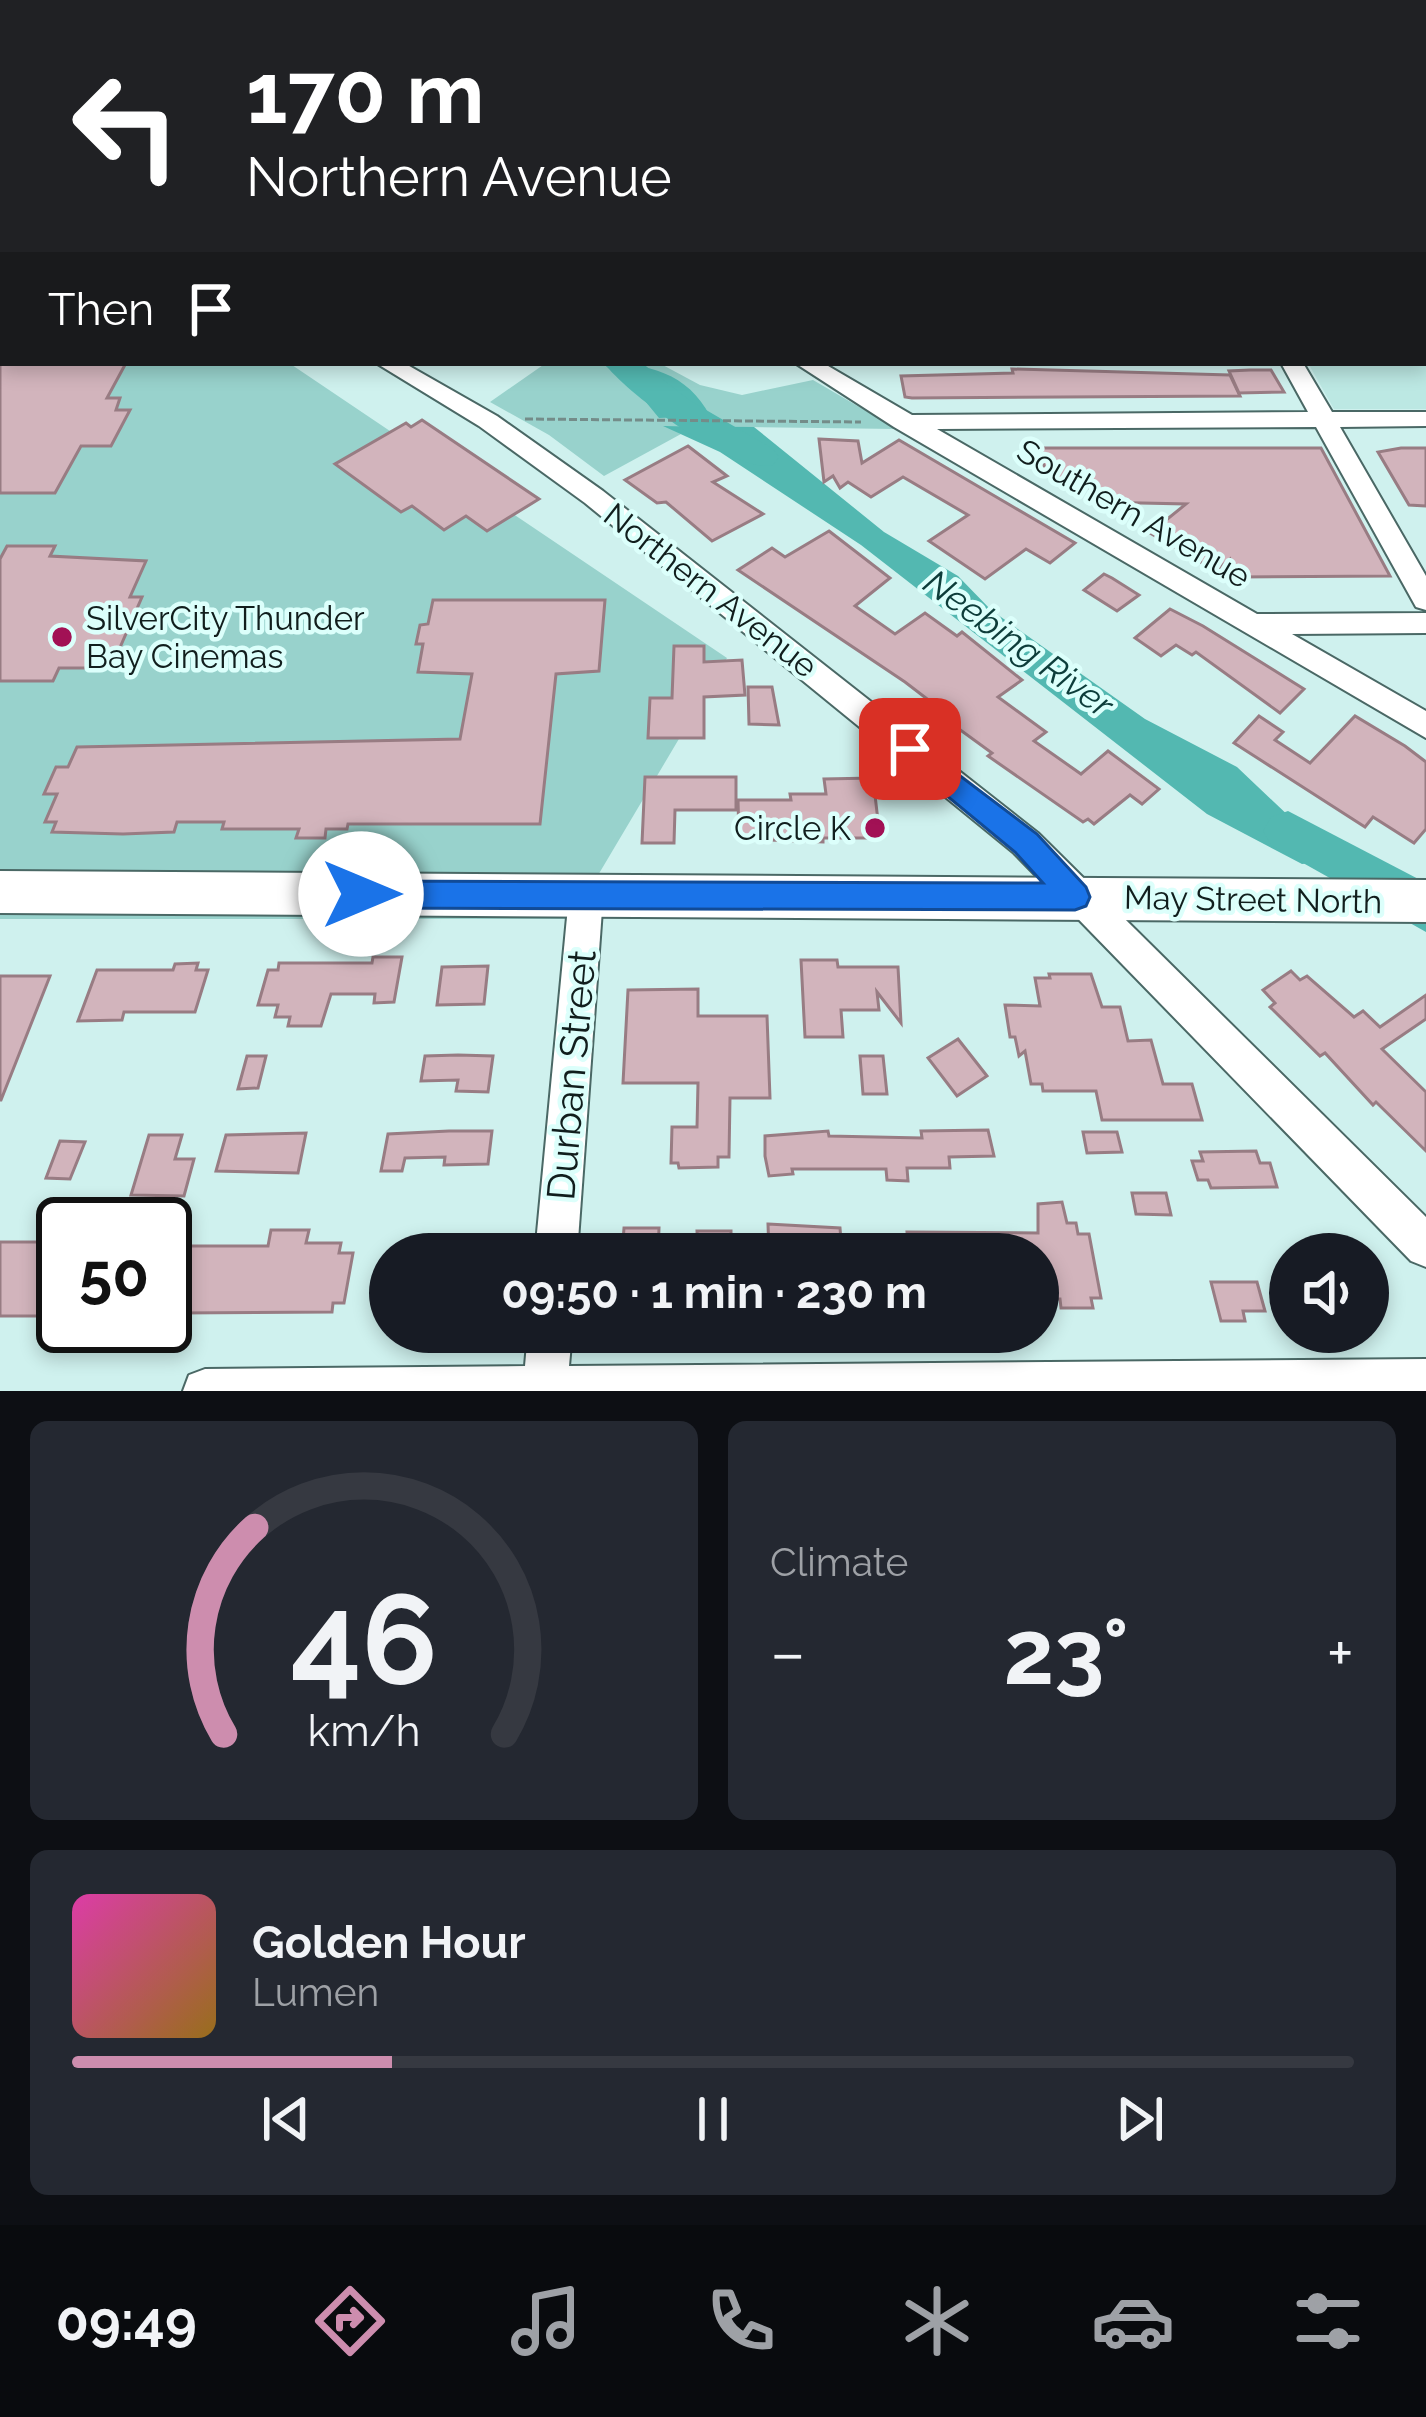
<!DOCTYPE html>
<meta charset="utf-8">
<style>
body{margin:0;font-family:Raleway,sans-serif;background:#242831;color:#f1f3f6;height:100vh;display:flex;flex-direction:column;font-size:45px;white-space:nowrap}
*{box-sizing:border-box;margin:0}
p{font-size:39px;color:#9ea1a6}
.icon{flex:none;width:66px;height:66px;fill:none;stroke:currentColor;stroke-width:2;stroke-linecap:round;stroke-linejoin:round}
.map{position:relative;height:1391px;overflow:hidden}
.details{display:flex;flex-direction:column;gap:30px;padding:30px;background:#0d0f14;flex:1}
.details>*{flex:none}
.guide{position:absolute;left:0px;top:0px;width:1428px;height:366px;box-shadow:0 6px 18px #0003;background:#202124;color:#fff;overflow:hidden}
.fabs{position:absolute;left:1269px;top:1233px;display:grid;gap:24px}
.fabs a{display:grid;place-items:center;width:120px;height:120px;border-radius:50%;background:#171b24;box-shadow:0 6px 18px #0003;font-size:60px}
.speed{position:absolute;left:36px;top:1197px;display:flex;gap:24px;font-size:60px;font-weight:700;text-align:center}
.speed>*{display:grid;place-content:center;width:156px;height:156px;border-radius:50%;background:#171b24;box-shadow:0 6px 18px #0003;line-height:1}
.speed .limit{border:6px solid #111;border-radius:18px;background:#fff;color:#111}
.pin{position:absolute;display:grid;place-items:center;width:102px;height:102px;color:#fff;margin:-51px;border-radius:24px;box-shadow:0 6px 18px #0006}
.me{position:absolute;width:132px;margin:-66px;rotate:90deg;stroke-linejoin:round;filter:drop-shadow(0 0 9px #0008)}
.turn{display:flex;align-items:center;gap:42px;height:252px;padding:0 48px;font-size:54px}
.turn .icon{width:156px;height:156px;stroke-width:2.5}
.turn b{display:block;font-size:84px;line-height:102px}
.then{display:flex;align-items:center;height:114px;padding:0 48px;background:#0003;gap:24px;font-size:45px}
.big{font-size:90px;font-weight:700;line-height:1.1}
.details .card{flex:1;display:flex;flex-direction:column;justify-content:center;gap:18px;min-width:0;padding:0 42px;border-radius:18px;background:#242831}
.details .dial{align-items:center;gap:0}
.dial svg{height:312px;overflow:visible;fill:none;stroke:#363941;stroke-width:7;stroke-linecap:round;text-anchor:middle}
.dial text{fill:#f1f3f6;stroke:none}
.song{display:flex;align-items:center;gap:36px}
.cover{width:144px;height:144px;border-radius:18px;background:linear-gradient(135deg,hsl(320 70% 55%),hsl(40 70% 35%))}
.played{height:12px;border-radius:6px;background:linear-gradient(90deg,#cd8dae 25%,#363941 25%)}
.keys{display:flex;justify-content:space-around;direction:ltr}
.heat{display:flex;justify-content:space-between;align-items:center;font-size:66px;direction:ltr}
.details .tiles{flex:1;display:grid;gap:30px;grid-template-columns:1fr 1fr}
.card:last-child{grid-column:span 2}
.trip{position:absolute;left:369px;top:1233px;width:690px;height:120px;border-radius:60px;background:#171b24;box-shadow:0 6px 18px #0003;font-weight:700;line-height:120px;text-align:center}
.dock{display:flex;height:192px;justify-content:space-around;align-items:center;background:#090b0e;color:#9ea1a6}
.dock .icon{width:84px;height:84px}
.dock .current{color:#cd8dae}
.dock b{font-size:54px;color:#f1f3f6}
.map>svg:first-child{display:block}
.built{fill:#bce8e3}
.green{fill:#98d2cc}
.water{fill:#53b8b1}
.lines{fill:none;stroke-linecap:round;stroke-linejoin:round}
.river{fill:#53b8b1;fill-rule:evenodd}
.building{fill:#d2b4bc;stroke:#987c83;stroke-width:3}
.lane-casing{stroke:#4a6865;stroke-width:5}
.street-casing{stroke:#4a6865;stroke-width:4}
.secondary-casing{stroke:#4a6865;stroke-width:4}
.path{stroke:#748c89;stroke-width:3;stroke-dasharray:8 3;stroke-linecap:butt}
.lane{fill:#fff;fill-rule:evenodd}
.street{fill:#fff;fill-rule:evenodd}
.secondary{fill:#fff;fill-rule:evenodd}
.route{fill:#1a73e8;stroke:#114b97;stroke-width:3}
.poi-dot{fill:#a21155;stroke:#dcfffb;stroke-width:4.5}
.labels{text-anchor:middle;stroke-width:9;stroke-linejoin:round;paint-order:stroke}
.street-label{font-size:33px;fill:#111e1d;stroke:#dcfffb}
.poi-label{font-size:33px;fill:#111e1d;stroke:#dcfffb;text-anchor:start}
.water-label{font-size:36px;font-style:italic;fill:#0d3d3a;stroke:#dcfffb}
.near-street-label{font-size:39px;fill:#111e1d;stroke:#dcfffb}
</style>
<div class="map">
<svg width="1426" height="1391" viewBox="0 0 1426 1391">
<rect width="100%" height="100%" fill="#cff1ee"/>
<polygon class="built" points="1426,282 1426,409 1334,409 1308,363 1425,363"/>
<g class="green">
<polygon points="0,179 3,363 289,363 727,658 572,919 0,919"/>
<polygon points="546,363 659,363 700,385 742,395 813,380 897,429 667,426 681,434 604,476 549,435 490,402"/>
</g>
<g class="water">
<path d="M602 363C647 363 688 373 710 416L659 418 636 390Z"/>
<polygon points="663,426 754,427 884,532 958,576 991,610 1145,719 1237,767 1331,856 1351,859 1302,864 1207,814 861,545 720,452"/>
</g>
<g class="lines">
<g class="river">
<path d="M604 363H642L689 400 773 449 779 457 773 465C736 475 627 394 604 363Z"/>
<polygon points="1288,811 1426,883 1426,932 1271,845 1263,831 1271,817"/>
</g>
</g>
<g class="building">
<polygon points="0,363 126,363 107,398 120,398 116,410 130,410 111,446 81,446 55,493 0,493"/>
<polygon points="1012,369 1230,375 1240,396 912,398 905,397 901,376 1013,373"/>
<polygon points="1250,370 1271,370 1284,392 1239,393 1229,371"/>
<polygon points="422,420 539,499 487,531 466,516 444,530 412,506 401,512 335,464 406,423 411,427"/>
<polygon points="819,439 858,441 862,463 899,440 1075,543 1050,563 1026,549 985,579 929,541 968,515 903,477 871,497 848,482 840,488 833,476 824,482"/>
<polygon points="688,446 727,476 713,482 763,514 712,541 666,502 657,503 625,480"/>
<polygon points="1039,448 1321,448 1390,576 1238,577 1230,559 1216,571 1150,533 1186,504 1094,502 1088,482 1057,482 1053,469 1045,469"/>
<polygon points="1401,448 1426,448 1426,506 1409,505 1378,452"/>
<polygon points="829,531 890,578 855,606 895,634 925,613 957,636 962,632 1022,680 998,697 1046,732 1034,741 1081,774 1108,751 1159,789 1142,804 1130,795 1094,824 1088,819 1083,822 988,756 992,753 948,721 952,718 905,682 738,570 772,548 785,557"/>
<polygon points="7,546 55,546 50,556 146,561 130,597 142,597 111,668 59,668 53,681 0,681 0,559"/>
<polygon points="1104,574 1112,578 1139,595 1117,611 1084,590"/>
<polygon points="433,600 605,600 599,671 556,674 540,824 348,824 347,829 326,829 325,838 296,838 299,829 222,829 224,822 177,822 174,832 123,834 52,832 56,822 45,822 57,794 44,794 56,767 68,767 77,747 460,739 472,674 418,672 423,644 416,644 420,625 428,624"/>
<polygon points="1170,609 1203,626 1304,689 1280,713 1196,652 1192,655 1176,645 1161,656 1135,638"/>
<polygon points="674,646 704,646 704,662 742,660 745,695 704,697 704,738 648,738 650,698 672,698"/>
<polygon points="748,687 772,687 779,725 749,724"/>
<polygon points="1259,716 1283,732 1275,740 1310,763 1355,716 1405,746 1426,762 1426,829 1414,843 1373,817 1365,827 1234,743"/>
<polygon points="645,777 736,777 736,810 675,810 674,843 642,843"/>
<polygon points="873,778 880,838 823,838 823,842 739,839 738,800 791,800 790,794 826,794 824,779"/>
<polygon points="373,957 402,957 394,1002 374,1003 375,994 331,994 321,1026 288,1026 290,1017 275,1017 278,1005 258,1005 268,970 278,970 279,963 372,963"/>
<polygon points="801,960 837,960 838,967 898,967 901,1023 877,992 879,1010 841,1010 843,1037 805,1037"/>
<polygon points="198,963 196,970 208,970 195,1012 124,1012 122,1020 78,1021 97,970 173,970 175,964"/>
<polygon points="488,966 484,1004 437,1005 442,967"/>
<polygon points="1291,971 1300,980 1307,976 1354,1017 1363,1011 1380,1027 1426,995 1426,1019 1382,1049 1426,1092 1426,1151 1376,1102 1373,1105 1325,1053 1320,1056 1270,1007 1275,1003 1263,990"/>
<polygon points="1049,974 1091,974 1102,1007 1120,1007 1128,1041 1151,1040 1163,1084 1192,1084 1202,1120 1102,1120 1096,1091 1043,1091 1042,1084 1031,1084 1025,1051 1019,1056 1015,1037 1010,1037 1005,1005 1040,1006 1035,978 1050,978"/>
<polygon points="0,976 50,976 1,1100 0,1100"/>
<polygon points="698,989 698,1016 767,1016 770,1098 730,1098 729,1157 718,1157 718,1167 679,1168 678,1163 671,1163 672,1127 697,1127 698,1083 623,1083 628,990"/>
<polygon points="958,1039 987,1076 957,1096 928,1058"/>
<polygon points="458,1055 493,1056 488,1092 456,1091 458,1080 421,1081 425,1056"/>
<polygon points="247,1056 266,1056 258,1088 238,1089"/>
<polygon points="860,1056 883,1056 887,1094 863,1094"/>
<polygon points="988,1130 994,1156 949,1157 950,1168 907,1168 908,1181 887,1180 886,1169 792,1169 793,1174 769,1176 765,1156 765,1136 828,1131 829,1136 922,1138 921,1131"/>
<polygon points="449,1131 492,1131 488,1164 444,1165 445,1157 405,1158 402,1171 381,1171 388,1134"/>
<polygon points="1083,1132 1117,1132 1122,1152 1087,1153"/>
<polygon points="306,1133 298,1173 216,1171 226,1135"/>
<polygon points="149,1135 182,1135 175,1159 194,1159 184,1196 131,1195"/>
<polygon points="60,1141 85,1142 70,1179 46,1178"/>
<polygon points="1256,1151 1260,1163 1270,1163 1277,1187 1211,1188 1208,1180 1198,1180 1192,1161 1203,1161 1200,1152"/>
<polygon points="1132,1193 1166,1193 1171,1215 1136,1214"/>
<polygon points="1062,1202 1067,1223 1076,1223 1078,1234 1089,1234 1101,1298 1091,1298 1093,1308 1061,1308 1060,1299 1038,1299 1038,1254 909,1254 907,1232 1038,1233 1038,1204"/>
<polygon points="768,1224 840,1228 842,1254 769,1254"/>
<polygon points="624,1228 659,1228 658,1254 622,1254"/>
<polygon points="271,1230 309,1230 306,1243 341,1243 339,1253 353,1253 344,1303 333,1303 332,1312 179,1313 186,1288 165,1288 165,1246 268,1246"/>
<polygon points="697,1231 731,1231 731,1254 698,1254"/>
<polygon points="0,1242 63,1242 63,1290 58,1305 49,1305 45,1316 0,1316"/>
<polygon points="1211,1282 1257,1282 1265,1311 1243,1311 1245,1321 1221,1321"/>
</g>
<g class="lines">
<g class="lane-casing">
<g id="lane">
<polygon points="489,0 504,0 497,3 482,3"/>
<polygon points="882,0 897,0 889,3 874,3"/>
</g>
</g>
<g class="street-casing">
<g id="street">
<polygon points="148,0 165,0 146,3"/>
<polygon points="464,0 480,0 462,3"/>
<rect x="776" y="0" width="16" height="3"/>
<polygon points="1082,0 1098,0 1099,3 1083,3"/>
<polygon points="1182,0 1198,0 1180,3"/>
<polygon points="1394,0 1410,0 1393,3"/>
<rect x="1425" y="128" width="1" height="10"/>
<polygon points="376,363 404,363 497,416 603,491 1038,833 1426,1217 1426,1267 1411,1261 1014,853 585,503 479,426"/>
<polygon points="795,363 823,363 912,415 1308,412 1281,363 1303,363 1332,412 1426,412 1426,426 1340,427 1426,576 1426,610 1416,607 1316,427 937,429 1257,614 1426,613 1426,633 1292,634 1426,711 1426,738 894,427"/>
<polygon points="586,881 598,886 603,896 577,1254 535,1254 569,896 574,886"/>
<polygon points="528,1332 572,1332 569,1366 1426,1359 1426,1391 183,1391 189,1375 205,1369 525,1366"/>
</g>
</g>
<g class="secondary-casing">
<g id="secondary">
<polygon points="678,0 713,0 676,3"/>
<polygon points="3,140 3,156 0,157 0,141"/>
<polygon points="0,871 1426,880 1426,922 0,913"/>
</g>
</g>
<polyline class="path" points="525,419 861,422"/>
<use href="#lane" class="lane"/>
<use href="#street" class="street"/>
<use href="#secondary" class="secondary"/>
</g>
<polygon class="route" points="910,738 1037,834 1086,887 1090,897 1086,906 1075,910 361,908 350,904 345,894 350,885 361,881 1043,883 1015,852 900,757 896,749 900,741"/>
<g class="poi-dot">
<circle cx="62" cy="637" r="12"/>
<circle cx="875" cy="828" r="12"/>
</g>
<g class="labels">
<g class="street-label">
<text transform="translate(1134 513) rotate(30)" y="12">Southern Avenue</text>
<text transform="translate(711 590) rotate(38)" y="12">Northern Avenue</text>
<text transform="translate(1253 899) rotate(1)" y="12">May Street North</text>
</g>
<g class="poi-label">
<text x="86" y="630">SilverCity Thunder<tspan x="86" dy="38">Bay Cinemas</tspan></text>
<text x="851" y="840" text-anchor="end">Circle K</text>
</g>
<g class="water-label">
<text transform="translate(1019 643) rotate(36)" y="13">Neebing River</text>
</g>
<g class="near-street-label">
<text transform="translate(571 1075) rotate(-85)" y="14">Durban Street</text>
</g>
</g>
</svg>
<div class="fabs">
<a><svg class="icon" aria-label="sound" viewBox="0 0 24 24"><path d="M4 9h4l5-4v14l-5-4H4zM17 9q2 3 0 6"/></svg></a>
</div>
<div class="speed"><div class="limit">50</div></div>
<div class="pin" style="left:910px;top:749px;background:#d93025"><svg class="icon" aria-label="arrive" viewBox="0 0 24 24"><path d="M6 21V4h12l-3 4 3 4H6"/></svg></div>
<svg class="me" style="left:361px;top:894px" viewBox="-20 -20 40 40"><circle r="19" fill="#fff"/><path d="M0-13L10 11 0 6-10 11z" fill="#1a73e8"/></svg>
<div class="trip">09:50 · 1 min · 230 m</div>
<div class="guide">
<div class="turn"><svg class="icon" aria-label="left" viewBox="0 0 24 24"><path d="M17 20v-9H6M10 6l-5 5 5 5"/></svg><div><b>170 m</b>Northern Avenue</div></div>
<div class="then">Then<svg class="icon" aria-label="arrive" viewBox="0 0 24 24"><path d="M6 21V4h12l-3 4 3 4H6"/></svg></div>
</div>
</div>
<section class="details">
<div class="tiles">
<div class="card dial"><svg viewBox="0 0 100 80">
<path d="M14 69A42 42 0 1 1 86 69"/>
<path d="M14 69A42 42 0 0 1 22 16" stroke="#cd8dae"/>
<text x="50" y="56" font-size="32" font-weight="700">46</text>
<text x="50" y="72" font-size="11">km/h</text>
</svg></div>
<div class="card"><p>Climate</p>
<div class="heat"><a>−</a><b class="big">23°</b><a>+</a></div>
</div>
<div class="card">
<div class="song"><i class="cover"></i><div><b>Golden Hour</b><p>Lumen</p></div></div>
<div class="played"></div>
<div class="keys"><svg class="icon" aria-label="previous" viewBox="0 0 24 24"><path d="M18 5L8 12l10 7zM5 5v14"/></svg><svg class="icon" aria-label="pause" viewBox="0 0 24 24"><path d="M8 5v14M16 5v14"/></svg><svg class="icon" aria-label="next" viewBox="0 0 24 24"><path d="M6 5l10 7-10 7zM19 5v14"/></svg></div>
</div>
</div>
</section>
<nav class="dock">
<b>09:49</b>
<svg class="icon current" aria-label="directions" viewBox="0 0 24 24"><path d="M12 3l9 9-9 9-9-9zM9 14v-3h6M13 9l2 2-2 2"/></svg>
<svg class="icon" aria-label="music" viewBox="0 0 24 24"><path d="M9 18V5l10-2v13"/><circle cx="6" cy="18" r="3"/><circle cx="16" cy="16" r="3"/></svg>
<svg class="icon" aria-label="phone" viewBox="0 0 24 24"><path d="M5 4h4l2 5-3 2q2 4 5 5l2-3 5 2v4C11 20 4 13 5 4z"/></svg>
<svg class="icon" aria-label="climate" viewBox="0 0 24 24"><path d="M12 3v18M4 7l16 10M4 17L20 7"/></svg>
<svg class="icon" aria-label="car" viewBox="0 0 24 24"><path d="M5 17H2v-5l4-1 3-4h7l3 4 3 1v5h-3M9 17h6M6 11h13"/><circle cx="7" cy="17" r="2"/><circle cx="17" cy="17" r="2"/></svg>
<svg class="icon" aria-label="filters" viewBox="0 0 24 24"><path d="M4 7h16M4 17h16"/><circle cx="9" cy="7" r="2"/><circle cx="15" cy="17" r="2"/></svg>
</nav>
